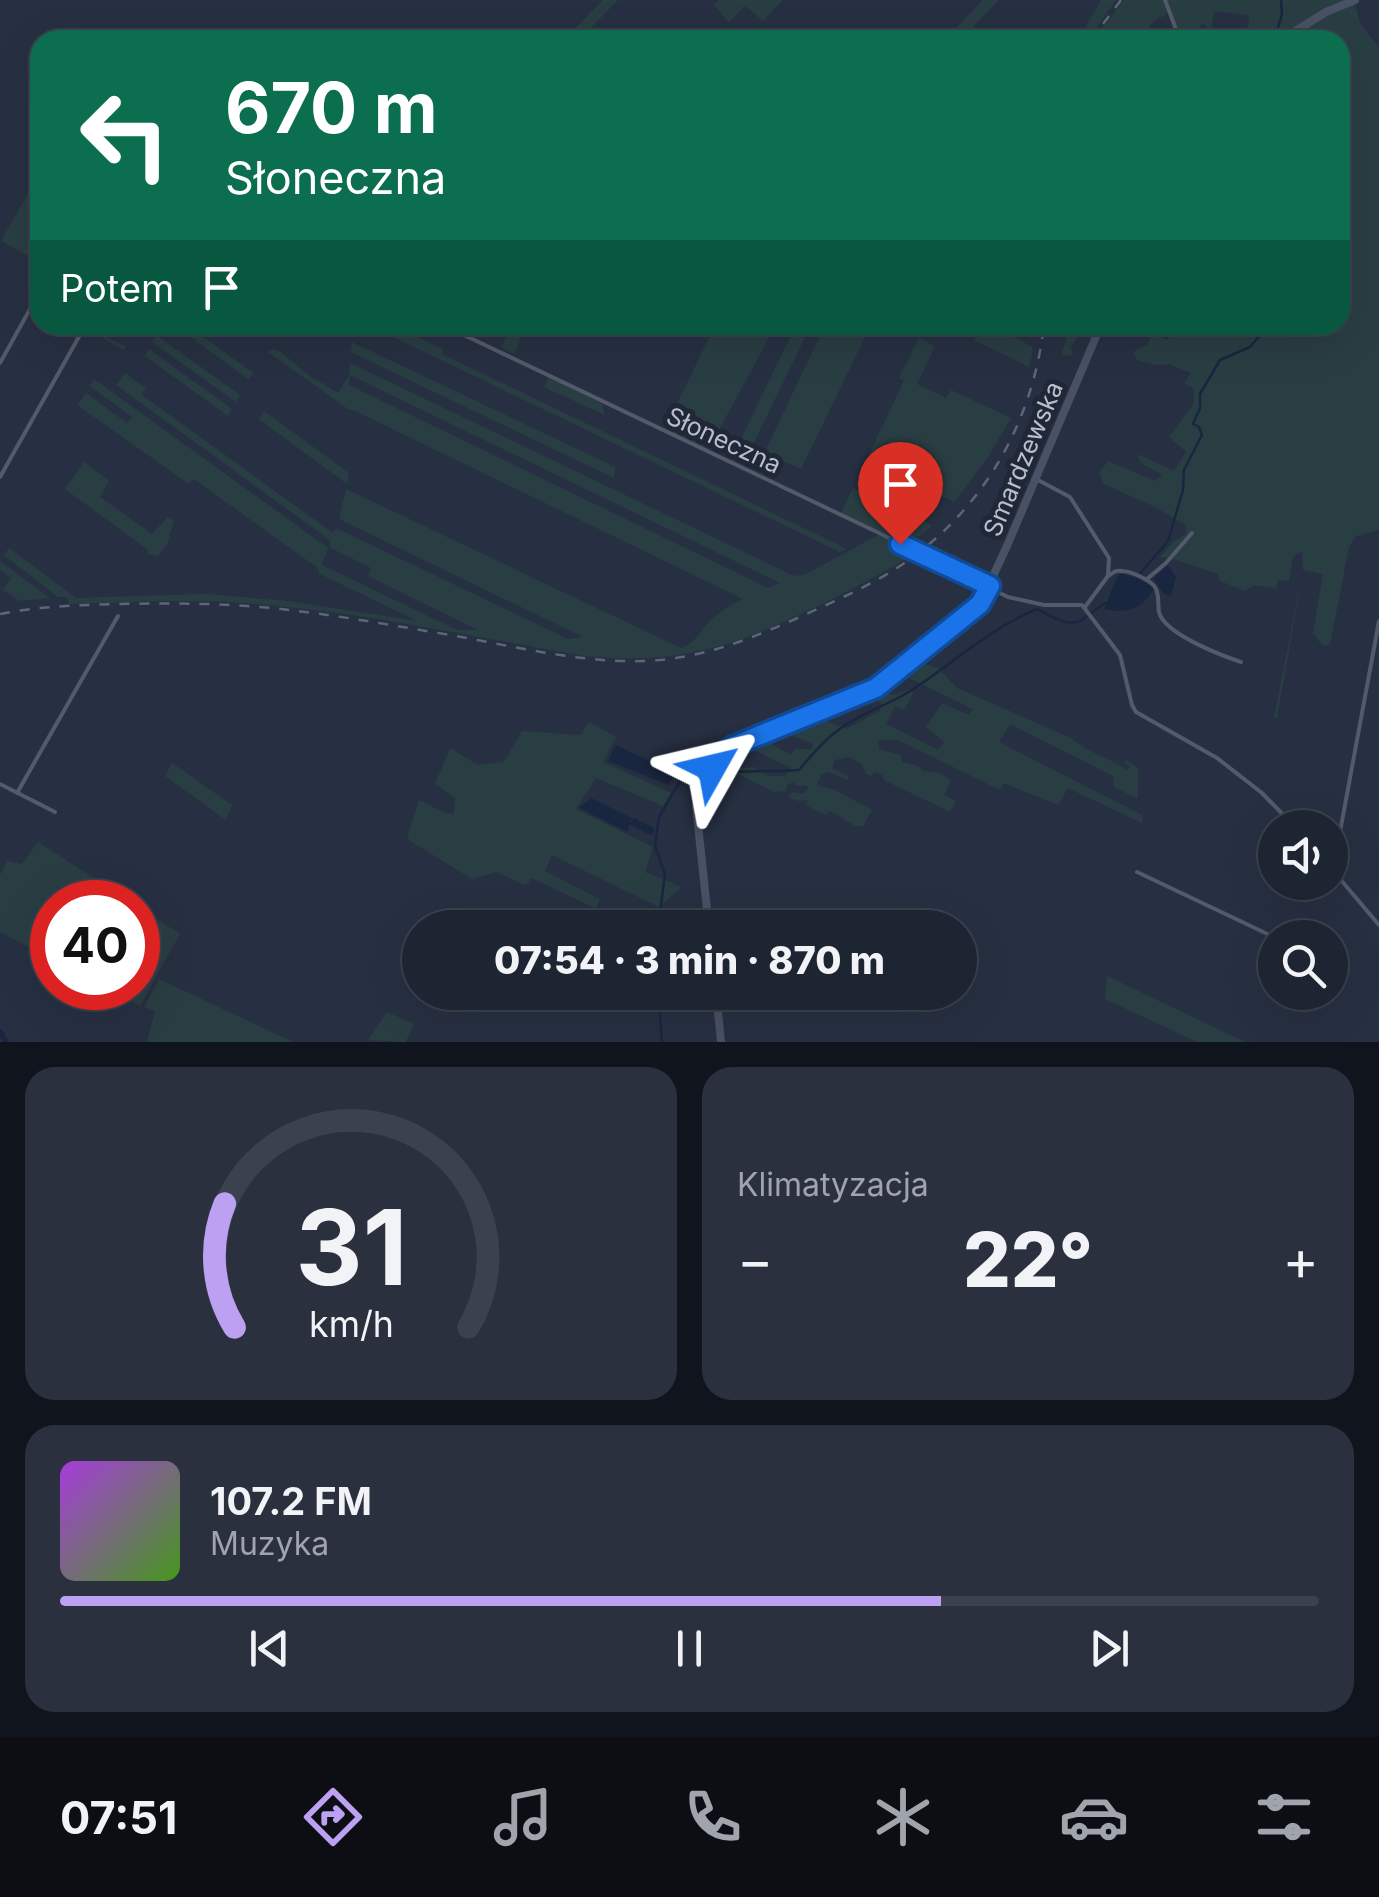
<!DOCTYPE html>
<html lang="pl">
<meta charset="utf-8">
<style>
body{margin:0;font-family:Inter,sans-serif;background:#2a303e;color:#f1f3f6;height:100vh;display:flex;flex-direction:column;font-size:38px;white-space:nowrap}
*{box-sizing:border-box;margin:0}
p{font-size:32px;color:#a0a4ac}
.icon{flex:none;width:55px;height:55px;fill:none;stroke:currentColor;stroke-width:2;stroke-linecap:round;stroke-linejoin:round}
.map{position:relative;height:1042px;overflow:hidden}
.panel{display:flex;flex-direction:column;gap:25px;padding:25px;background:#10141c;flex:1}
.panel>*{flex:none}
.guide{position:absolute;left:30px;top:30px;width:1320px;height:305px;border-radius:30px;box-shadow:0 10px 40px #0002,0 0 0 2px #3b414d;background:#0b6e4f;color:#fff;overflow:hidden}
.fabs{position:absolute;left:1258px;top:810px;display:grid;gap:20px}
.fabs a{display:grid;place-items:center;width:90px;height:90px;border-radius:50%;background:#1d2432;box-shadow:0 10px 40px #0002,0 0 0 2px #3b414d;font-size:50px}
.speed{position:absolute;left:30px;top:880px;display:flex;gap:20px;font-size:50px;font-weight:700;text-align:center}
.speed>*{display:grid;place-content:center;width:130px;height:130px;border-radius:50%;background:#1d2432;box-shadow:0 10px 40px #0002,0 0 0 2px #3b414d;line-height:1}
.speed .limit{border:15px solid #d22;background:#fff;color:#111}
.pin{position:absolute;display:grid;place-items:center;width:85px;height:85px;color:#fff;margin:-102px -42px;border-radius:50% 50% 50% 0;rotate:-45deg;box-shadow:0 0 10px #0007}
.pin .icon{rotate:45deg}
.me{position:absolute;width:110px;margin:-55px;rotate:53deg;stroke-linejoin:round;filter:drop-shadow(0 0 8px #0008)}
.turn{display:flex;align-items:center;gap:35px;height:210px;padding:0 30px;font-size:45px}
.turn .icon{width:130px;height:130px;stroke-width:2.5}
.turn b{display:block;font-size:70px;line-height:85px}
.then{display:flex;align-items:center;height:95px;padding:0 30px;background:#0003;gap:20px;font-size:38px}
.big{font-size:75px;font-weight:800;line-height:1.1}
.panel .tile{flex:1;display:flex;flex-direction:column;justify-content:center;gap:15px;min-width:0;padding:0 35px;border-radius:30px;background:#2a303e}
.panel .dial{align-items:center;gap:0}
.dial svg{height:260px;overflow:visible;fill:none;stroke:#3b414d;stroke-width:7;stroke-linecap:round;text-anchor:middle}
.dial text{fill:#f1f3f6;stroke:none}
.song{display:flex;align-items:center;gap:30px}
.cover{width:120px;height:120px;border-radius:15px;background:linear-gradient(135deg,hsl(280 70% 55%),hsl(100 70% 35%))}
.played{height:10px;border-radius:5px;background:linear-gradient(90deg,#bca0f2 70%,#3b414d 70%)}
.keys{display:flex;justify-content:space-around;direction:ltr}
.heat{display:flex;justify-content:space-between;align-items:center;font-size:55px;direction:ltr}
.panel .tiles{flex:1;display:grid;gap:25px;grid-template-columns:1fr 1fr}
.tile:last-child{grid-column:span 2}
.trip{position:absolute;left:402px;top:910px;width:575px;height:100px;border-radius:50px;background:#1d2432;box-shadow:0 10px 40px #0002,0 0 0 2px #3b414d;font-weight:800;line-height:100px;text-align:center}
.tabs{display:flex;height:160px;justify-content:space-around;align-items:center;background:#0c0e14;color:#a0a4ac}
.tabs .icon{width:70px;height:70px}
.tabs .on{color:#bca0f2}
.tabs b{font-size:45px;color:#f1f3f6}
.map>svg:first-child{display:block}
.green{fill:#293e43;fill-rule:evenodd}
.water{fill:#192640}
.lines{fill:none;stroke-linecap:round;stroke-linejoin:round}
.stream{stroke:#192640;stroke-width:2.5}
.river{stroke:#192640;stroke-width:6}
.street{stroke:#535a6a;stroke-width:4}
.secondary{stroke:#495165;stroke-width:8}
.rail{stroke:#5d6679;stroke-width:2.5;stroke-dasharray:10 10;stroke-linecap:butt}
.route-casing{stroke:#114b97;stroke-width:25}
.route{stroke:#1a73e8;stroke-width:18}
.labels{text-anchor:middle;stroke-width:10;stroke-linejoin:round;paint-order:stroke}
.street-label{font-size:25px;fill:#b8becc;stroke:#202737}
</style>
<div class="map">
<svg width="1379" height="1042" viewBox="0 0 1379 1042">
<rect width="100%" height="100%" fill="#273042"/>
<g class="green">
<polygon points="603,0 618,0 579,40 564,40"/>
<polygon points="719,0 783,0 763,21 745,6 729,22 714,5"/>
<polygon points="983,0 999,0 960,40 944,40"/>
<polygon points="1101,0 1116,0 1088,40 1078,40"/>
<polygon points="1124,0 1163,0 1167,14 1155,20 1145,31 1148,40 1093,40"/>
<polygon points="1166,0 1354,0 1360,23 1379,47 1379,530 1356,536 1349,547 1330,645 1322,645 1313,633 1323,574 1303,570 1277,718 1274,718 1303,570 1302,552 1297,553 1292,560 1289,581 1278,580 1276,588 1254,585 1245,591 1220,581 1218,574 1177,560 1160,557 1174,541 1186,534 1186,525 1155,507 1104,484 1099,473 1108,461 1155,481 1162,475 1141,463 1137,454 1174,471 1186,452 1169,437 1194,403 1193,388 1184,383 1191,373 1169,364 1157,365 1137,360 1133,352 1146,345 1153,334 1167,340 1172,333 1156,325 1175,325 1201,337 1207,325 1237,325 1262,336 1266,325 1340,325 1340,40 1255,40 1247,37 1249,15 1214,11 1211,31 1202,23 1194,37 1196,40 1180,40"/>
<polygon points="40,172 40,263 1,241"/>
<polygon points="174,325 187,325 253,373 249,380"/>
<polygon points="368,325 392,325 443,349 442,354 847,549 840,552"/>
<polygon points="512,325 527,325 514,354 501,347"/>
<polygon points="715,325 776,325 708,450 665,429"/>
<polygon points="796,325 811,325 743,465 731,460"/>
<polygon points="825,325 871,325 801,469 776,458 767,476 756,471"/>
<polygon points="1062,325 1076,325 1092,333 1092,338 1078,336 1071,347 1073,356 1061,355 1067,337 1066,331 1061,331"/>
<polygon points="86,328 145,355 149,349 232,409 228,416 145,356 127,346 123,350"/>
<polygon points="978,332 1006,332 1031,346 1033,350 1029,367 974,340"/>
<polygon points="156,335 240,395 236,402 152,342"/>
<polygon points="919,338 935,346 917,384 946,398 951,390 1011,418 988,457 954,502 909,481 900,481 863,467 904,381 899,378"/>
<polygon points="352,342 615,467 614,478 351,352"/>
<path d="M274 349 281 352 308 375 338 393 349 375 350 363 794 576 806 574 878 535 915 553C887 571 858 586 828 601 741 644 685 666 585 656 473 637 359 611 245 603 187 599 128 602 69 604L67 597H58L4 555 9 548 76 598 205 594 287 601 417 621 318 573 319 569 194 479 189 484 77 405 86 393 127 423 132 417 90 386 94 379 328 548 322 565 457 630H478L368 576 371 568 329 547 331 541 116 385 125 373 146 388 142 395 333 533 336 528 568 639 583 637 339 519 346 489 681 648C695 643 697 635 706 625 715 614 730 605 743 599L351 409H348L268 352ZM350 375 780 583 768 588 349 385Z"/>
<polygon points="549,377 602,404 605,415 544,387"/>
<polygon points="264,411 349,473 347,484 259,419"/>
<polygon points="84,462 109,481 100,497 152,534 168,517 174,521 167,545 157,556 148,554 148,550 65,489"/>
<polygon points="853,488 932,525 924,533 906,543 841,513"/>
<polygon points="0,561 50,598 20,601 3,590 11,578 0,570"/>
<path d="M917 662 938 668 957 688 1071 738C1088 753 1109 757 1127 770L1130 767 1124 762 1127 760 1138 768V799L1114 787 1113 776 1010 724 999 742 1142 815V823L1068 788 1058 805 1004 783 1000 790 898 740H879V749L901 755 902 762 917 765 923 771 941 773 951 781 944 795 956 801 950 812 884 780 882 775 874 772 871 776 866 774 862 764 849 757 835 760 832 768 850 777 846 780 829 772 821 775 817 785 835 790 872 810 863 826H855L830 811 825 815 806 805 808 800 797 801 788 797 792 792 803 794 809 788 805 785 797 786 793 782 787 785 786 791 774 792 720 765 726 760 740 768 753 767 768 776H786L791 768 745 746 761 738 791 755 795 748 811 750 813 744 788 734 792 728 818 717 846 729 880 711 881 703 875 700 877 694 884 691 893 695 908 690 914 692 904 710 895 706 886 724 938 750 944 742 926 727 942 703 969 715 973 709 907 677Z"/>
<polygon points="589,722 616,737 603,762 671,793 663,806 596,778 576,809 653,847 645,872 682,887 659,907 552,855 545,871 600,899 596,909 532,878 526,885 496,872 472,879 407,839 419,800 445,813 454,814 455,798 435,784 450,748 478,765 504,762 522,731 581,735"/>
<polygon points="172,763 232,805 226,820 165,776"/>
<polygon points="38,842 131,902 52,902 52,959 0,932 0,875 7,861 22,864"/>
<polygon points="138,906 180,934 140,1006 106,988 138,988"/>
<polygon points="1107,976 1245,1042 1197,1042 1105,999"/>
<polygon points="159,979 293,1042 147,1042 155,1011 144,1007"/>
<polygon points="387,1012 414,1024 406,1042 368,1040"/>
</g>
<g class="water">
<polygon points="1168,565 1176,577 1171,596 1164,594 1153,579"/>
<path d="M1121 574 1137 578 1154 588C1144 609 1126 614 1104 609L1117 577Z"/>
<polygon points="616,745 676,774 668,785 608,761"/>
<polygon points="591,798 632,818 630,824 634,818 654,828 654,834 650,835 630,824 627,832 579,808"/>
</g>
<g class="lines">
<g class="stream">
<polyline points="1271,40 1277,31 1282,14 1281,0"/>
<polyline points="1139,575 1168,541 1183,490 1184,470 1202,435 1199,427 1193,424 1200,408 1200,394 1220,360 1250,347 1262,333 1263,325"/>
<polyline points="1091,613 1105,603"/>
<path d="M712 774C741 770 769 772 799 770 811 756 822 742 837 731 859 714 888 705 912 690 954 663 990 628 1037 609 1053 617 1071 631 1087 616"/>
<polyline points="658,928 665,874 655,846 659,817 687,769 690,768 705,772"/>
<polyline points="658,992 662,1042"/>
</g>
<polyline class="river" points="0,1032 6,1042"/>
<g class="street">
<polyline points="1165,0 1180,40"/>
<polyline points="443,325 877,532 1008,597 1044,605 1082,605 1120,655 1132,705 1136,712 1217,758 1262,793 1296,828"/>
<polyline points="0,363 40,291"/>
<polyline points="0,477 85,326"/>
<polyline points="1038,480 1070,497 1109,558 1108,576 1085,607"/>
<path d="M1108 576C1113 573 1115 570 1122 571 1131 571 1153 581 1156 589 1161 600 1155 611 1163 620 1177 638 1220 655 1241 662"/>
<polyline points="1147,579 1166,563 1192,533"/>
<polyline points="0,784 55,812"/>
<polyline points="17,793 118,616"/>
<polyline points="1330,867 1379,925"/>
<polyline points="1333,870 1379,621"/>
<polyline points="1137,872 1276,938"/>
</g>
<g class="secondary">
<polyline points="1281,40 1326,12 1355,0"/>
<path d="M709 928 696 806C701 783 713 759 733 746L876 688 980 604 1007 546 1101 325"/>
<polyline points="716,992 721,1042"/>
</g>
<g class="rail">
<polyline points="1091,40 1121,0"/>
<path d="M0 614C40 606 80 605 120 604 170 603 221 603 271 608 331 614 390 625 450 635 513 646 579 663 644 661 701 659 751 639 802 616 837 600 872 585 903 564 984 509 1033 421 1044 325"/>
</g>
</g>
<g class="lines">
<g class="route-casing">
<polyline id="route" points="712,768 720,756 733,746 876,688 980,604 990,586 900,544"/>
</g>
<use href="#route" class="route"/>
</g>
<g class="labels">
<g class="street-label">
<text transform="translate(724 440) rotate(25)" y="9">Słoneczna</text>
<text transform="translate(1023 459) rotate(-67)" y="9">Smardzewska</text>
</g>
</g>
</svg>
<div class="fabs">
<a><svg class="icon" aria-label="sound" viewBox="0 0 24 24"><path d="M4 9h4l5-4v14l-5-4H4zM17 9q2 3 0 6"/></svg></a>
<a><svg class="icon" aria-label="search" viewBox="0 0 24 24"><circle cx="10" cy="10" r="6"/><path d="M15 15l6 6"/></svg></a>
</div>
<div class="speed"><div class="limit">40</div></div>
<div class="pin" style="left:900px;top:544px;background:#d93025"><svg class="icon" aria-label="arrive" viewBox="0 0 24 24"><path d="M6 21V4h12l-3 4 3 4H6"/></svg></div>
<svg class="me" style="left:712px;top:768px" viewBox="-20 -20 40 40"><path d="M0-17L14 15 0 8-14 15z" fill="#1a73e8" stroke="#fff" stroke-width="4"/></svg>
<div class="trip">07:54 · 3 min · 870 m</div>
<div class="guide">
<div class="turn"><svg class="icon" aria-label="left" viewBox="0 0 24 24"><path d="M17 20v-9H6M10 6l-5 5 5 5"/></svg><div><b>670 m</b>Słoneczna</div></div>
<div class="then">Potem<svg class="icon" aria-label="arrive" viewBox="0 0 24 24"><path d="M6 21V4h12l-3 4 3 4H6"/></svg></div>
</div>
</div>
<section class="panel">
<div class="tiles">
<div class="tile dial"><svg viewBox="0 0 100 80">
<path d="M14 69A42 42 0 1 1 86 69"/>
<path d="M14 69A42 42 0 0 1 11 31" stroke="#bca0f2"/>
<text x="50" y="56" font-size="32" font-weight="700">31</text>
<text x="50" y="72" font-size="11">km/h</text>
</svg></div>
<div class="tile"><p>Klimatyzacja</p>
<div class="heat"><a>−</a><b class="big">22°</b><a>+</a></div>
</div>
<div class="tile">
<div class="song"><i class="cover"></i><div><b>107.2 FM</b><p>Muzyka</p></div></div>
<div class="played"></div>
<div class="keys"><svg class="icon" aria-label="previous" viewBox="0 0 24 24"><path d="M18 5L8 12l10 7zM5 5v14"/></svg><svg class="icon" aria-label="pause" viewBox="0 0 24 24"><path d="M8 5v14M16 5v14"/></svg><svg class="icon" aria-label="next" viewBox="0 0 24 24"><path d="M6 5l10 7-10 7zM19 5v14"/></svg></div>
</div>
</div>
</section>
<nav class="tabs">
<b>07:51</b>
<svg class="icon on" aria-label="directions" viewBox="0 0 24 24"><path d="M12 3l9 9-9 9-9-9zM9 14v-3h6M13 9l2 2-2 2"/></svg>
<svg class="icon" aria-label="music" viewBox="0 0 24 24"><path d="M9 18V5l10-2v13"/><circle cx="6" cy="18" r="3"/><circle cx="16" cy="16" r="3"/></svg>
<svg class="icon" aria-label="phone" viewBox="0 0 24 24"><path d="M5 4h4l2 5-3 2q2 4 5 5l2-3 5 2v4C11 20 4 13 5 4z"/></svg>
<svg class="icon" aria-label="climate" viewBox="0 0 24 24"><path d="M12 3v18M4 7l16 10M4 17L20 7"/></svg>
<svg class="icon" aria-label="car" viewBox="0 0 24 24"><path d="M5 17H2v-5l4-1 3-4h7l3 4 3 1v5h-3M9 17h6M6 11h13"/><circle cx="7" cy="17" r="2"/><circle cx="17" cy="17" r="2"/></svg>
<svg class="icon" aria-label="filters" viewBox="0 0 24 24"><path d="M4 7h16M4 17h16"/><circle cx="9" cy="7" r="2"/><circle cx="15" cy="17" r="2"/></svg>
</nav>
